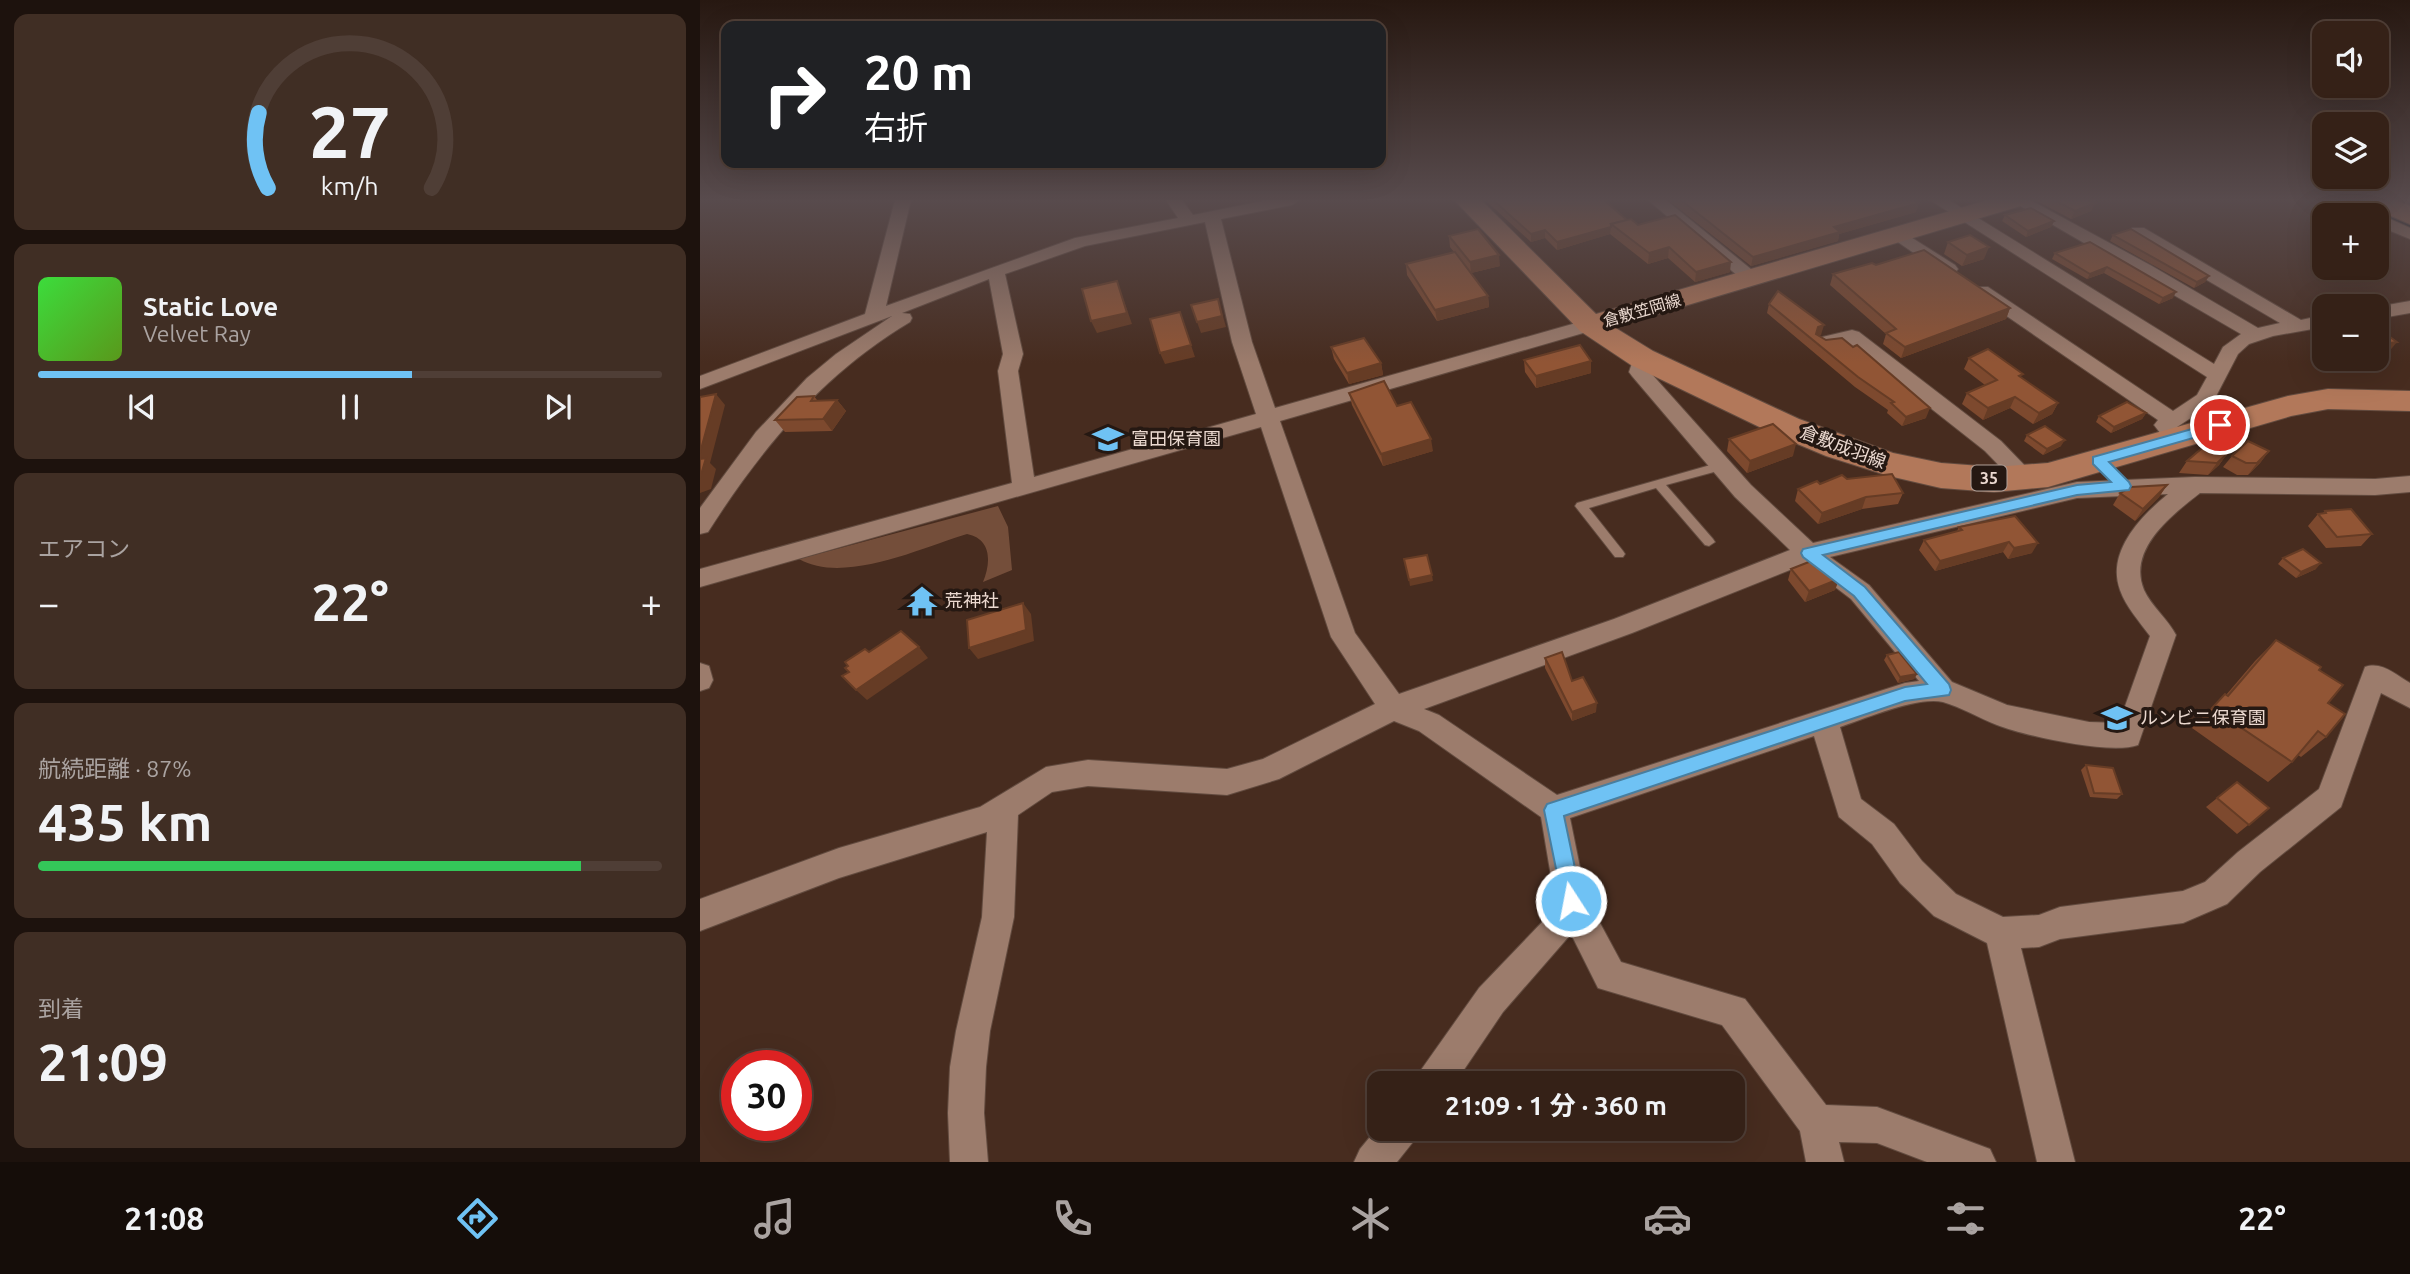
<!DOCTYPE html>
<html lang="ja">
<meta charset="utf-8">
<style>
body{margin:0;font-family:Ubuntu,"Noto Sans JP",sans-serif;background:#402e24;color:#f1f3f6;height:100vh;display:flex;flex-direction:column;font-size:26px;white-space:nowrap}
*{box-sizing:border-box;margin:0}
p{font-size:23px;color:#aaa3a1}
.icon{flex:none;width:38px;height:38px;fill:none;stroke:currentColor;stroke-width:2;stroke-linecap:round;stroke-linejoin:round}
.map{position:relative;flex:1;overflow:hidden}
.panel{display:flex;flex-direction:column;gap:14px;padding:14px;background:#1d120d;width:700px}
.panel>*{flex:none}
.banner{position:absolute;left:21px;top:21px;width:665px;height:147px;border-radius:14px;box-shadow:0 7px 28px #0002,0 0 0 2px #4f3e36;background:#202124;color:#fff;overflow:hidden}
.fabs{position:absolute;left:1612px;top:21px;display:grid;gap:14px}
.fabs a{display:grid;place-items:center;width:77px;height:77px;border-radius:14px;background:#352117;box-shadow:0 7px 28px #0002,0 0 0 2px #4f3e36;font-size:35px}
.speed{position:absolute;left:21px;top:1050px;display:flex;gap:14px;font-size:35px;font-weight:700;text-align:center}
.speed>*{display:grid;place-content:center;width:91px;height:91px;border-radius:50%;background:#352117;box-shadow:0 7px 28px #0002,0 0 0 2px #4f3e36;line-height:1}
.speed .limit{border:10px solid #d22;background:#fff;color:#111}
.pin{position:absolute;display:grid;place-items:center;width:60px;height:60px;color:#fff;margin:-30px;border:4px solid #fff;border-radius:50%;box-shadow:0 2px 7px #0007}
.me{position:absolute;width:77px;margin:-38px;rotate:349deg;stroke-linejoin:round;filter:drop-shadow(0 0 5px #0008)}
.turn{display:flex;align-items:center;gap:24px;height:147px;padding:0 28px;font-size:32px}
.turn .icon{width:91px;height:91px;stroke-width:2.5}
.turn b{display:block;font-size:49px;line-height:60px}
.big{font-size:52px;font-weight:700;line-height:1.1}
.panel .widget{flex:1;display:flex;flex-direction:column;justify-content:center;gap:10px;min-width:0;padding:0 24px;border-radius:14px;background:#402e24}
.panel .dial{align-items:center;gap:0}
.dial svg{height:182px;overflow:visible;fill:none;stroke:#4f3e36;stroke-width:7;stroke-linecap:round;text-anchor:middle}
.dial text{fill:#f1f3f6;stroke:none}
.song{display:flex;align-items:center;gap:21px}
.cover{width:84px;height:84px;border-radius:10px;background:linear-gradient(135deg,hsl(120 70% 55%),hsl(90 70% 35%))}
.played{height:7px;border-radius:4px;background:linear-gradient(90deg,#6fc2f4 60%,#4f3e36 60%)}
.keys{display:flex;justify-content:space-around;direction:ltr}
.heat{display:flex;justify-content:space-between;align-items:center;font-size:38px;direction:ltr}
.charge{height:10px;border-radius:5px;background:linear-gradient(90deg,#34c759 87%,#4f3e36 0)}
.trip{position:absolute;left:667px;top:1071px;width:378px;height:70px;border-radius:14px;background:#352117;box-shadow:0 7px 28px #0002,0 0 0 2px #4f3e36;font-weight:700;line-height:70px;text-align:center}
.dock{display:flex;height:112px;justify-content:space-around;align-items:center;background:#150d09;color:#aaa3a1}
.dock .icon{width:49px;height:49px}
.dock .current{color:#6fc2f4}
.dock b{font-size:32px;color:#f1f3f6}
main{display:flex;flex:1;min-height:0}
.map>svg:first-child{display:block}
.green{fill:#744e3a}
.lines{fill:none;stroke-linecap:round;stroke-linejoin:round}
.river{fill:#051b27;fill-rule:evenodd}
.service-casing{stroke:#624b3f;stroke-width:2}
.minor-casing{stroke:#624b3f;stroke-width:2}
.primary-casing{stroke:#624b3f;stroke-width:2}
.service{fill:#9c7c6c;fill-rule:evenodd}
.minor{fill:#9c7c6c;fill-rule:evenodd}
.primary{fill:#b2785a;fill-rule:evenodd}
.wall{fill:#7d492e}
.shaded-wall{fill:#663c25}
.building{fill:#915535;stroke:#663c25;stroke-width:2}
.route{fill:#6fc2f4;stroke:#487e9f;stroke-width:2}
.labels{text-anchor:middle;stroke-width:7;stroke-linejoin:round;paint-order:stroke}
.far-street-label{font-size:16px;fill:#ebd9d0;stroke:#251812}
.shield{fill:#251812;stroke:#b09f97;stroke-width:2}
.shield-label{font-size:16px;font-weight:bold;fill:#ebd9d0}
.poi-label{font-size:18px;fill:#ebd9d0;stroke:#251812;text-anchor:start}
.street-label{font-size:18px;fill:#ebd9d0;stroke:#251812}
</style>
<main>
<section class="panel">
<div class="widget dial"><svg viewBox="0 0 100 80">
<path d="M14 69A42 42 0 1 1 86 69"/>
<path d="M14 69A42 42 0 0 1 10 36" stroke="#6fc2f4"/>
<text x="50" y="56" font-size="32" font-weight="700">27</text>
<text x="50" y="72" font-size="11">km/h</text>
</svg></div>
<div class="widget">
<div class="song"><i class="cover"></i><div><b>Static Love</b><p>Velvet Ray</p></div></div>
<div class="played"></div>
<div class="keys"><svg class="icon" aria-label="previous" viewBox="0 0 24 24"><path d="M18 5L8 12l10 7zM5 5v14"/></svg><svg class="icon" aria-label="pause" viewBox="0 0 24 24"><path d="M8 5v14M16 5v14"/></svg><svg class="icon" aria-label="next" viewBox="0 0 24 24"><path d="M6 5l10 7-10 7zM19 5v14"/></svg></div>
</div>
<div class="widget"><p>エアコン</p>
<div class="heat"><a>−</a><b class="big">22°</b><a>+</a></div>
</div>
<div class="widget"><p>航続距離 · 87%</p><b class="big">435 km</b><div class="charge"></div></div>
<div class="widget"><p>到着</p><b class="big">21:09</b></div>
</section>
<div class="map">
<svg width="1710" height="1162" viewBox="0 0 1710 1162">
<rect width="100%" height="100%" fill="#472c1f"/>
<path class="green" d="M298 506 308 527 312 570 283 582C291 563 292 539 267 534 223 547 144 585 99 559Z"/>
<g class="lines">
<path class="river" d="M1636 200H1671L1710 218V236L1676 223V215C1662 215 1644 213 1636 200Z"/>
<g class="service-casing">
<polygon id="service" points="1021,462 1025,463 1026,466 1025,469 966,485 1013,539 1015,542 1009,546 1005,545 956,488 889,508 923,551 925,554 923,557 915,557 875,506 877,503"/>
</g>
<g class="minor-casing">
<g id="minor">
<path d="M195 200H211L186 306 375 238 478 218 466 200H482L493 215 568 200H600L592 205 521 219 552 342 575 408 883 321H897L899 325 897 329 580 421 655 633 699 694 914 619 1090 550 1035 497 932 376 929 372 935 354H949L952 358 949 371 1051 485 1113 543 1377 482 1495 477 1675 479 1710 476V492L1675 495 1500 493C1472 515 1427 549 1444 590 1451 606 1468 619 1476 635L1438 745C1410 755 1326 736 1297 725 1279 718 1261 707 1243 702 1218 696 1164 719 1140 727L1161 799 1194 824 1222 861 1256 894 1303 917 1339 915 1360 907 1483 891 1505 882 1538 852 1619 789 1665 667C1682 661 1696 675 1710 683V708L1681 693 1641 807 1560 872 1527 904 1483 923 1360 939 1339 947 1321 948 1375 1162H1337L1287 943 1234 916 1200 883 1172 844 1139 817 1114 736 870 818 886 897 921 962 1045 999 1126 1105 1177 1107 1290 1149 1296 1162H1227L1177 1143 1139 1142 1144 1162H1106L1100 1131 1022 1025 898 988 871 934 803 1012 755 1083H716L721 1070 779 988 846 918 855 900 841 817 719 731 694 721 579 779 527 795 388 786 352 792 318 815 314 917 290 1031 286 1067 284 1113 288 1162H250L248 1113 250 1067 256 1031 282 917 287 832 139 878 0 931V899L139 848 280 807 346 767 388 760 527 769 563 759 675 704 631 637 561 427 0 587V569L312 483 298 371 303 354 289 279 202 313 210 314 212 318 210 322C123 374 62 447 8 532L0 534V508L56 432 107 378 136 354 192 316 0 389V376L165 314ZM505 222 532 342 556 414 334 477 318 371 323 354 305 274 385 246ZM1468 494C1441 516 1406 552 1420 590 1426 607 1439 621 1450 636L1419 723 1389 722 1307 705 1252 682 1169 585 1130 557 1377 498ZM1105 564 1151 599 1219 681 1205 683 857 795 739 715 724 709 932 633Z"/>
<polygon points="948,200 966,200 1057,274 1060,278 1057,282 1045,282"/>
<polygon points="1230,200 1249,200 1514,364 1523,347 1541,334 1310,200 1330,200 1452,266 1558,328 1580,323 1432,236 1430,232 1432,228 1444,228 1601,320 1624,315 1624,327 1573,336 1549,344 1538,354 1512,404 1477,427 1475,434 1461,434 1454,425 1458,420 1276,295 1273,291 1276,287 1288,287 1473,411 1497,395 1507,377"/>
<polygon points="1626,200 1647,200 1710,228 1710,239 1676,225 1676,215 1655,215"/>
<polygon points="1198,229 1255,265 1258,269 1255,273 1243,273 1192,238 1190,234 1192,230"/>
<polygon points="1710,301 1710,313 1676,319 1676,307"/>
<polygon points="1152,330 1159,332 1301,441 1331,472 1334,477 1331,482 1323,485 1315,482 1285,451 1148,343 1125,348 1115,342 1118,338"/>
<polygon points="0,663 9,666 13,680 9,688 0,691"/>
<polygon points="679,1126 679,1129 718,1129 713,1142 697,1162 654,1162 660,1149"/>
</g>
</g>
<g class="primary-casing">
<g id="primary">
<polygon points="754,200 781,200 896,314 1288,200 1328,200 1324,205 914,327 953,351 1099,419 1193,453 1241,463 1294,467 1348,463 1588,396 1628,389 1710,391 1710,411 1628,409 1591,416 1348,487 1294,492 1241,488 1189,476 1126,456 1076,435 931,365 880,331"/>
<polygon points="1661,200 1695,200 1710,206 1710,224 1665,205"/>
</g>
</g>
<use href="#service" class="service"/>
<use href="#minor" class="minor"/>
<use href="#primary" class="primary"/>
</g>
<g class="wall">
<polygon points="785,200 904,200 927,220 938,225 1030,272 995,282 968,258 948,264 910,234 857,250 845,238 831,242"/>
<polygon points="968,200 1219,200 1216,201 1216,212 1139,234 1138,241 1051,266"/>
<polygon points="1335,200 1394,200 1391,201 1395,203 1391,211 1371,219"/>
<polygon points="1305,215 1354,221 1351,227 1326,237 1302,221"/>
<polygon points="1413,235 1509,276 1505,282 1494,288 1410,241"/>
<polygon points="749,236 800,266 771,273 788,296 789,307 737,321 707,275 706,264 754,252 750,247"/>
<polygon points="1248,242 1284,259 1262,266 1244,254"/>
<polygon points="1390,242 1473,298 1459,304 1404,273 1387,279 1352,259 1355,253"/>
<polygon points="1176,265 1310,308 1306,319 1201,358 1183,344 1186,334 1130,285 1133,274"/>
<polygon points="1069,304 1121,335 1118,336 1226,418 1202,426 1187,413 1188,410 1155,387 1067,313"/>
<polygon points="631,347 681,363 683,375 649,384 634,359"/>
<polygon points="1269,358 1321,378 1358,403 1352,414 1333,424 1310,408 1283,420 1262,404 1267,393 1285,385 1264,369"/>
<polygon points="824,360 891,361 891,373 836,388 825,372"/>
<polygon points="649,393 697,406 733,451 683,466 652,405"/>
<polygon points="114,396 117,400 137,400 146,411 132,431 85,432 75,420"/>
<polygon points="1446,413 1442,419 1411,433 1396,422 1399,416"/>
<polygon points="1327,435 1361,446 1343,455 1324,441"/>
<polygon points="1029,439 1093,456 1047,473 1027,451"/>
<polygon points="1569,451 1560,463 1548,475 1537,475 1523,467 1532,456"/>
<polygon points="1527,454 1519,465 1508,475 1479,473 1487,461"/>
<polygon points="1147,479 1203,493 1198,504 1162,509 1118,524 1095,501 1098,489"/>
<polygon points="1467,485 1459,497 1435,521 1413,505 1420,493"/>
<polygon points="1625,511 1672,534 1661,546 1626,548 1608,526 1618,514 1622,514"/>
<polygon points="1315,516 1332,553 1308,559 1303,552 1235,571 1219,550 1224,540 1257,531 1259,527"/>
<polygon points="1583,558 1616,569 1596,578 1578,564"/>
<polygon points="1091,569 1139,579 1135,590 1105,602 1088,580"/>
<polygon points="1576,640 1619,670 1628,703 1626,737 1601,757 1598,755 1592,762 1568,782 1492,728 1525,694 1526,695 1555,661"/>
<polygon points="1187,655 1217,674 1214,679 1198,683 1184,660"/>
<polygon points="845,658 872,681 896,712 872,721 845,668"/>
<polygon points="1386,765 1422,794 1417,799 1390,797 1381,770"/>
<polygon points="1537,782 1569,808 1537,834 1506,807"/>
</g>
<g class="shaded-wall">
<polygon points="1219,203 1216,212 1139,234 1138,241 1051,266 1053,257 1134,227"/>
<polygon points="1395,203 1391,211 1371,219 1375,211"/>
<polygon points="1354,221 1351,227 1326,237 1328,231"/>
<polygon points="911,227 910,234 857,250 857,242"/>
<polygon points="845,230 845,238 831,242 831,234"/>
<polygon points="969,247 968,258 948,264 949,253"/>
<polygon points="1289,247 1284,259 1262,266 1267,255"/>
<polygon points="799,255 800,266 771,273 770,262"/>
<polygon points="1031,262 1030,272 995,282 996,272"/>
<polygon points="1407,267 1404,273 1387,279 1390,274"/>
<polygon points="1509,276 1505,282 1494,288 1497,282"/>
<polygon points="417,281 432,324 397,333 391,321"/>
<polygon points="1476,292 1473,298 1459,304 1463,298"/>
<polygon points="788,296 789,307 737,321 735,310"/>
<polygon points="518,299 526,327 501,333 497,322"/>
<polygon points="1310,308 1306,319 1201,358 1205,347"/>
<polygon points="480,312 495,357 465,364 460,353"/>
<polygon points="1124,325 1121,335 1116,336 1118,327"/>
<polygon points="1697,342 1687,354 1676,355 1676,345"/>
<polygon points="891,361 891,373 836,388 836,376"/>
<polygon points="681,363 683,375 649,384 647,373"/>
<polygon points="16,394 25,405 10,463 16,469 11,489 0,493 0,453"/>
<polygon points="1315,397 1310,408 1283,420 1288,408"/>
<polygon points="137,400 146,411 132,431 123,419"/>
<polygon points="1358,403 1352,414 1333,424 1339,413"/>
<polygon points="1230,408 1226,418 1202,426 1206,417"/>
<polygon points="1446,413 1442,419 1411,433 1414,427"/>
<polygon points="731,439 733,451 683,466 681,454"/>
<polygon points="1365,440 1361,446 1343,455 1347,449"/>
<polygon points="1096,444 1093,456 1047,473 1050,461"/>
<polygon points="1569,451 1560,463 1548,475 1557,463"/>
<polygon points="1527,454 1519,465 1508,475 1517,463"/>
<polygon points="1467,485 1459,497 1435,521 1443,509"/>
<polygon points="1166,497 1162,509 1118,524 1122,513"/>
<polygon points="1309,542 1303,552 1235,571 1240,561"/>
<polygon points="1338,543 1332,553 1308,559 1314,548"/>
<polygon points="1621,563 1616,569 1596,578 1601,572"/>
<polygon points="732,575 733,581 710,586 709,580"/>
<polygon points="1139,579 1135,590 1105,602 1109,591"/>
<polygon points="323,603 331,614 334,641 278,659 269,648"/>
<polygon points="219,647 228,658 167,700 156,690"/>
<polygon points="1217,674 1214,679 1198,683 1200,677"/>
<polygon points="897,703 896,712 872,721 872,712"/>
</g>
<g class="building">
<polygon points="793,200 904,200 927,220 911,224 911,227 857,242 845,230 831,234"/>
<polygon points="981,200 1214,200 1219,203 1134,227 1140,232 1053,257"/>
<polygon points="1354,200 1388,200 1395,203 1375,211"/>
<polygon points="1331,208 1354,221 1328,231 1305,215"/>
<polygon points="975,215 1031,262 996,272 969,247 949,253 911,224 931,219 938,225"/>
<polygon points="778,229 799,255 770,262 749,236"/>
<polygon points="1431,229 1509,276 1497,282 1413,235"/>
<polygon points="1270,235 1289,247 1267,255 1248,242"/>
<polygon points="1390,242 1476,292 1463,298 1407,267 1390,274 1355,253"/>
<polygon points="1224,250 1310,308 1205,347 1186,333 1196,329 1133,274 1172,263 1176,265"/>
<polygon points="755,252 788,296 735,310 706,264"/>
<polygon points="417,281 427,313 391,321 382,289"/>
<polygon points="1078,291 1124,325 1118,327 1116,334 1126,340 1142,338 1153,347 1157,345 1230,408 1206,417 1191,403 1194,402 1158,377 1069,304"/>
<polygon points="518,299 522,316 497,322 491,305"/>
<polygon points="480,312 491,345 460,353 450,319"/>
<polygon points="1676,327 1697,342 1676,345"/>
<polygon points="664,338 681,363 647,373 631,347"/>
<polygon points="880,345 891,361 836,376 824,360"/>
<polygon points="1288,349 1323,374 1319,376 1358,403 1339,413 1315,397 1288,408 1267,393 1297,380 1269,358"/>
<polygon points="684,381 697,406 711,402 731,439 681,454 649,393"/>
<polygon points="16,394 0,453 0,397"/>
<polygon points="114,396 111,401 137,400 123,419 75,420 97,397"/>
<polygon points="1427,402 1446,413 1414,427 1399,416"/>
<polygon points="1073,424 1096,444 1050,461 1029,439"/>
<polygon points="1345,426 1365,440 1347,449 1327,435"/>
<polygon points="1548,441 1569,451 1557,463 1546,463 1532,456"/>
<polygon points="1508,443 1527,454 1517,463 1487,461"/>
<polygon points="6,458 0,478 0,459"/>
<polygon points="1192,474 1203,493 1166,497 1122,513 1098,489 1117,481 1120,484 1142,475 1147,479"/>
<polygon points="1467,485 1443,509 1420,493 1431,487"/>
<polygon points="1651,509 1672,534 1637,537 1618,514 1626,513 1625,511"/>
<polygon points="1315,516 1338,543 1314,548 1309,542 1240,561 1224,540 1262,530 1259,527"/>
<polygon points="1603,549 1621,563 1601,572 1583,558"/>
<polygon points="727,555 732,575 709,580 704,559"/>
<polygon points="1114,560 1139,579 1109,591 1091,569"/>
<polygon points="323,603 326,630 269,648 267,620"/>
<polygon points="201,631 219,647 156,690 142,676 149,672 145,668 148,666 145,662 165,649 169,652"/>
<polygon points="1576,640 1621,667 1619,670 1643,685 1628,703 1645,714 1626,737 1618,731 1592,762 1512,708 1525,694 1528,696"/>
<polygon points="862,652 872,681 883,677 897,703 872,712 845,658"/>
<polygon points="1199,652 1217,674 1200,677 1187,655"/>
<polygon points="1386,765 1413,768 1422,794 1394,793"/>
<polygon points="1537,782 1569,808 1549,825 1517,798"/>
</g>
<linearGradient id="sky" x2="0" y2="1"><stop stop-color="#271811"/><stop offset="0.55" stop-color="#584b4d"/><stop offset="1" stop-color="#584b4d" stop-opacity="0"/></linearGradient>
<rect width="1710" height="363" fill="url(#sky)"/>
<polygon class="route" points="1520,421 1527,425 1525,429 1409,462 1429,482 1431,486 1429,490 1377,495 1123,555 1165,587 1249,684 1251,690 1249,695 1205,701 864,816 882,901 879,908 871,911 864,908 844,810 847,804 1205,687 1227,684 1154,596 1103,557 1101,553 1103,549 1377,485 1411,482 1393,464 1393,457"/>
<defs>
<g id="school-bare" transform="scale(2.415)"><path d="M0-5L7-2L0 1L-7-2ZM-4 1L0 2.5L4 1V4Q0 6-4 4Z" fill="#6fc2f4" stroke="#251812" stroke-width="2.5" paint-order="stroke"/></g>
<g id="temple-bare" transform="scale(2.415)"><path d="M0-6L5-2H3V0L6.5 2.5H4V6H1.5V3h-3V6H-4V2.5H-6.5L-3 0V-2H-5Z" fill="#6fc2f4" stroke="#251812" stroke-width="2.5" paint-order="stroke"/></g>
</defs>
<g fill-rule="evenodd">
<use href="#school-bare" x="408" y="439"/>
<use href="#temple-bare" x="222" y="601"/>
<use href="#school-bare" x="1417" y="718"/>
</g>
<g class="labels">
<g class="far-street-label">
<text transform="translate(942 310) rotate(-16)" y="6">倉敷笠岡線</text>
</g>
<rect class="shield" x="1271.5" y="465.5" width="35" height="25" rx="5"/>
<g class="shield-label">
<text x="1289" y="484">35</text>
</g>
<g class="poi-label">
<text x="431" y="445">富田保育園</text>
<text x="245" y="607">荒神社</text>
<text x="1440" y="724">ルンビニ保育園</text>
</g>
<g class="street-label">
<text transform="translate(1143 447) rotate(21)" y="6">倉敷成羽線</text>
</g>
</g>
</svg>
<div class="fabs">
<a><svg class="icon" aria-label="sound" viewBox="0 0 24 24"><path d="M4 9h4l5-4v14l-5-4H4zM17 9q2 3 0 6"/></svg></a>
<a><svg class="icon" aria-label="layers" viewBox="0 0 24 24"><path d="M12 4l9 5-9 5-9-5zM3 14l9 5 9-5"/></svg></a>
<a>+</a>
<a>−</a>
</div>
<div class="speed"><div class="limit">30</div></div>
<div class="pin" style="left:1520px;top:425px;background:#d93025"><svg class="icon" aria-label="arrive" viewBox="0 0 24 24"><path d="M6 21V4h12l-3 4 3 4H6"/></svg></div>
<svg class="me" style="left:871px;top:901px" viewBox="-20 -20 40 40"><circle r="17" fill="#6fc2f4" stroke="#fff" stroke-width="3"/><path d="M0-11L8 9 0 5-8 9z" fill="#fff"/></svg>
<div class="trip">21:09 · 1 分 · 360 m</div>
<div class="banner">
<div class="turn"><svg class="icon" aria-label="right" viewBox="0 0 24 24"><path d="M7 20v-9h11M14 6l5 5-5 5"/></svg><div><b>20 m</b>右折</div></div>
</div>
</div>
</main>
<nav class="dock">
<b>21:08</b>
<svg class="icon current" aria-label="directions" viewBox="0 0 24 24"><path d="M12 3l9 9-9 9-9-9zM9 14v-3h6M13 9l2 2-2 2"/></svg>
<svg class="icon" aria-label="music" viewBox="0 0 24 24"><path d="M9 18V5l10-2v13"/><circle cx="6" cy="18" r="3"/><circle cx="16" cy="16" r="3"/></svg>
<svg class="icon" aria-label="phone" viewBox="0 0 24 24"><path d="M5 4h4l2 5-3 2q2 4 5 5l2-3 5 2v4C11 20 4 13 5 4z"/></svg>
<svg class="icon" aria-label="climate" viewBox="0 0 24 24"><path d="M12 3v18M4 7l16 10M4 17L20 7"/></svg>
<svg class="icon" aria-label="car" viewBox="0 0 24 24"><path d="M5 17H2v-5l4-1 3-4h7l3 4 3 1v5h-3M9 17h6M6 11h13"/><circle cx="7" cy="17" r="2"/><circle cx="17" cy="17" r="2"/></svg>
<svg class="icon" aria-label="filters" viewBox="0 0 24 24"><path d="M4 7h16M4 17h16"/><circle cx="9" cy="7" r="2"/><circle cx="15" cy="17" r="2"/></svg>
<b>22°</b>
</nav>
